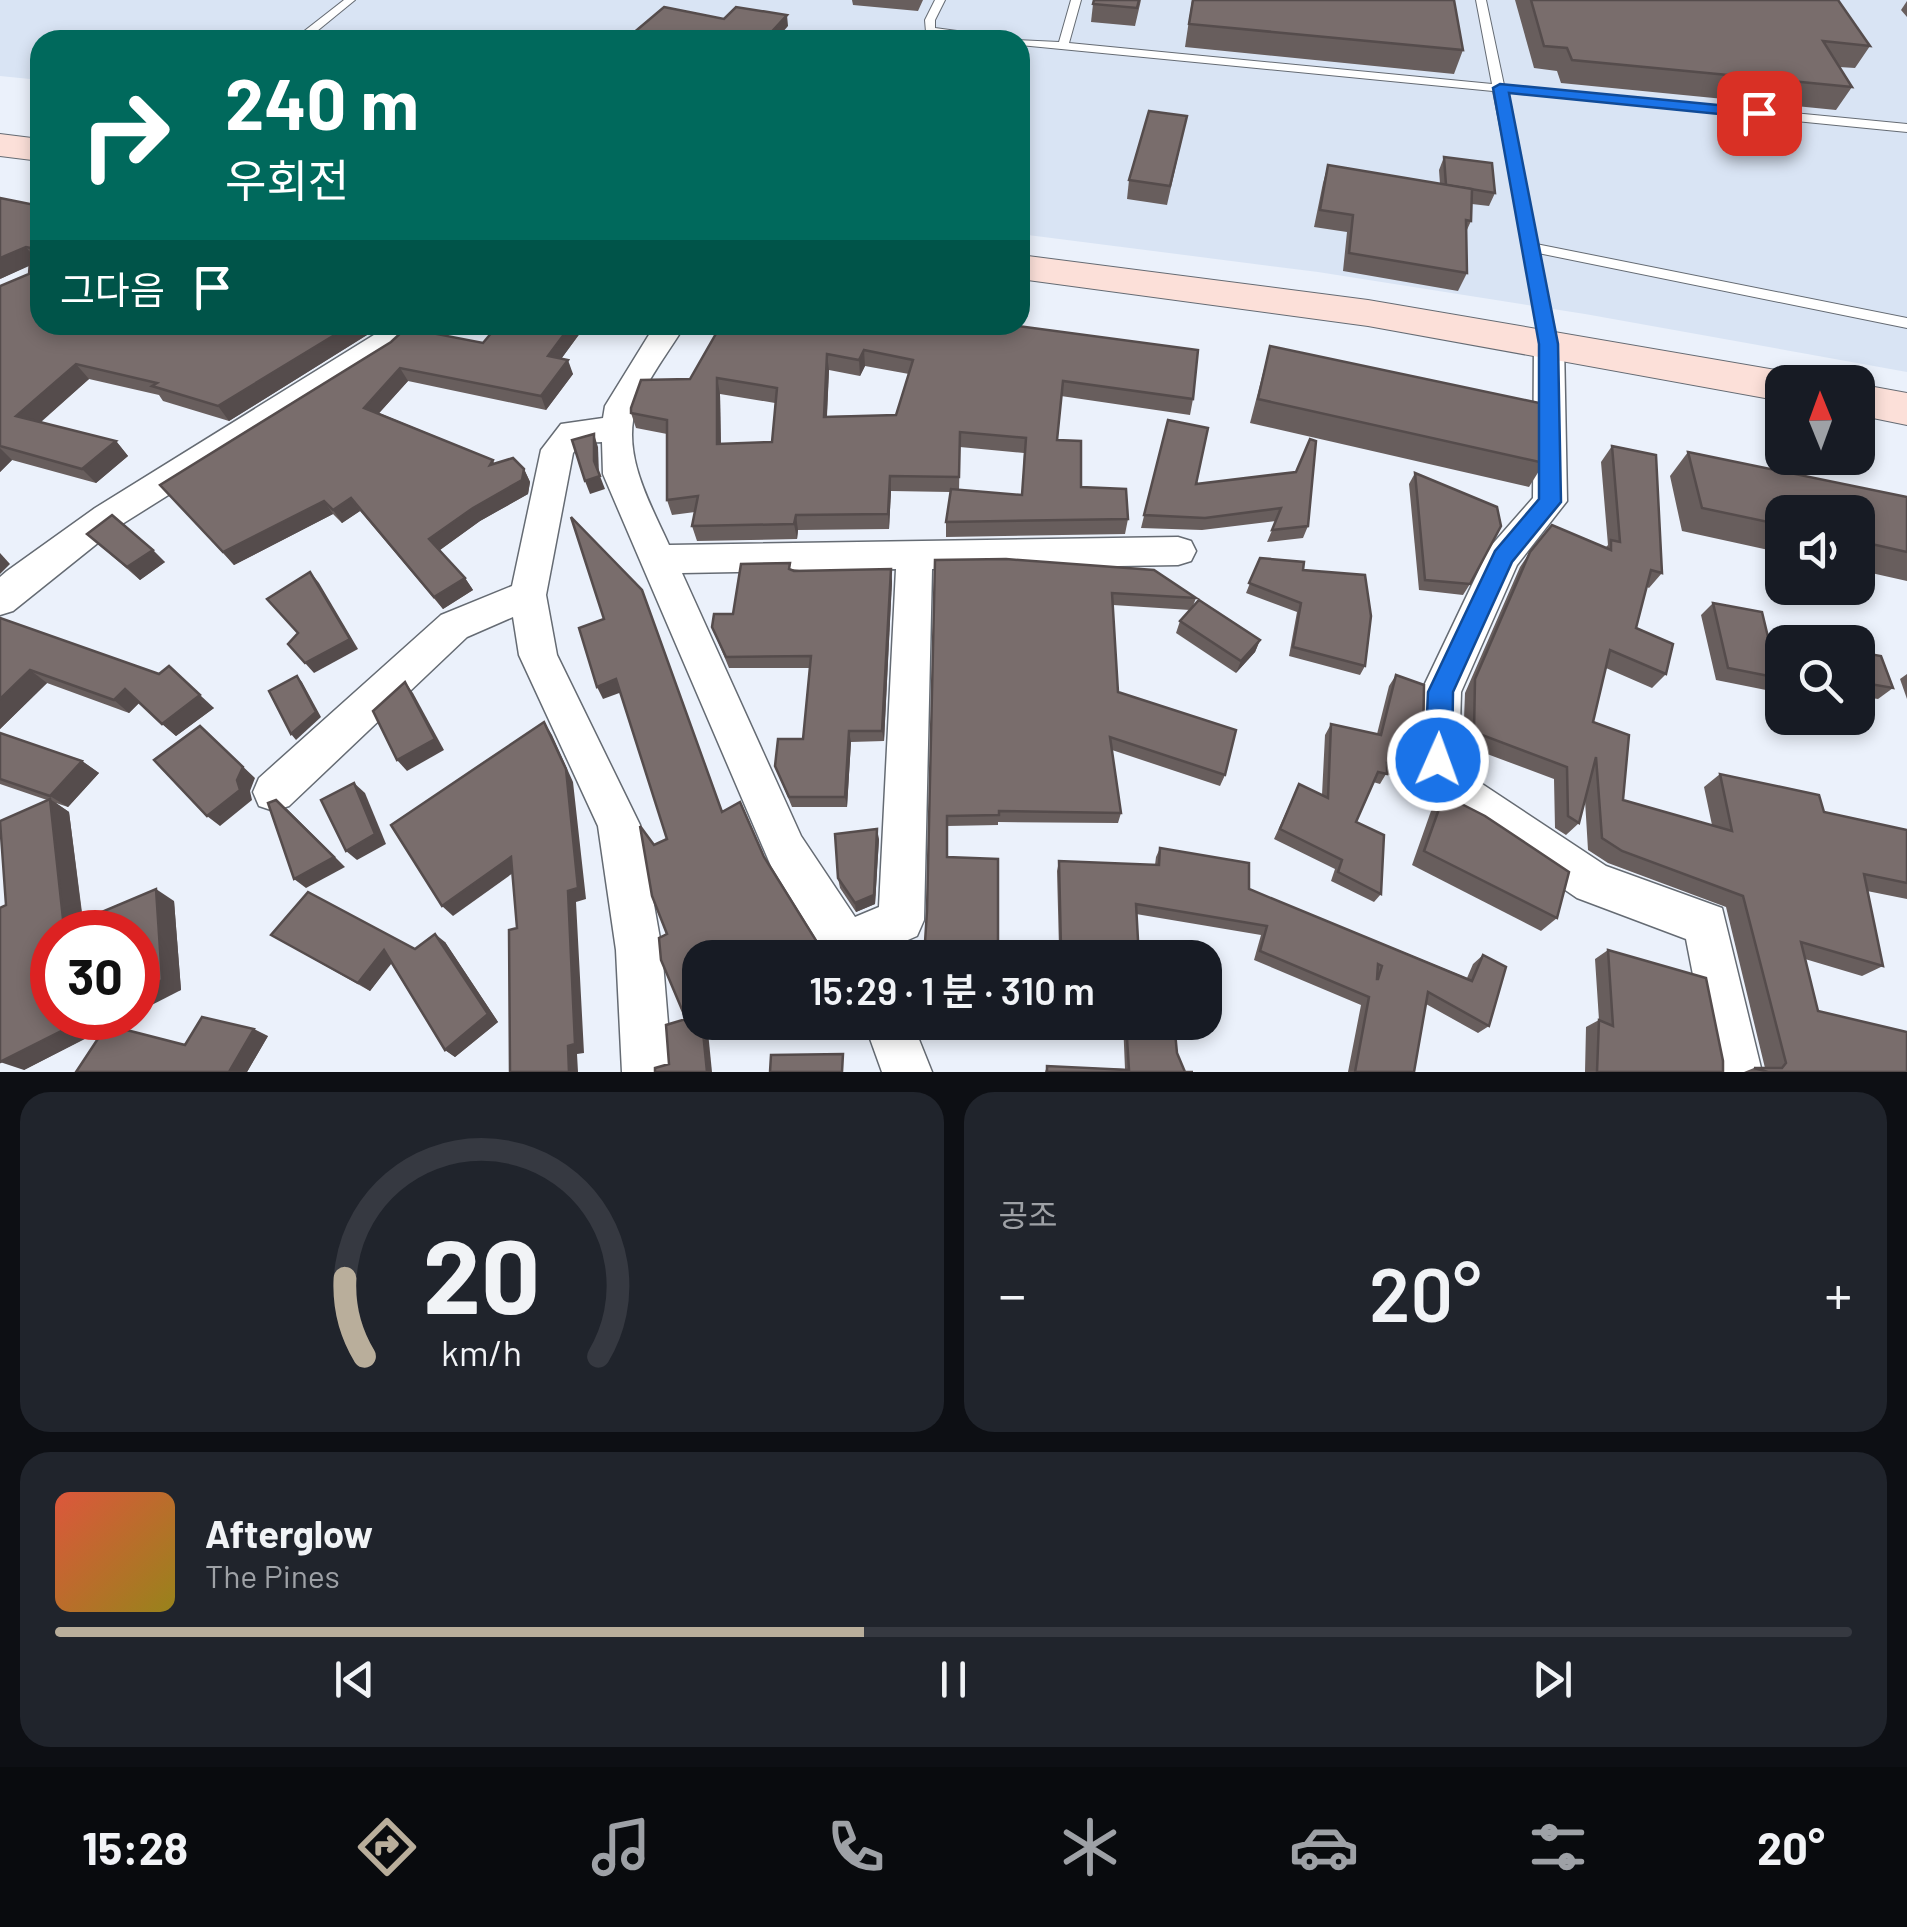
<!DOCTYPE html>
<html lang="ko">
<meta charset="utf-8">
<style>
body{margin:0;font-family:Barlow,"Noto Sans KR",sans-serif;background:#20242c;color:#f1f3f6;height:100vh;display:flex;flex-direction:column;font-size:38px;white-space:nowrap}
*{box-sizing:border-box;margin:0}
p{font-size:32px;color:#9ea1a6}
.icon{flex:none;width:55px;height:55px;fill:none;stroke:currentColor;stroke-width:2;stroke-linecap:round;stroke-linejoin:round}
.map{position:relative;height:1072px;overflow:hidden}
.details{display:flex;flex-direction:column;gap:20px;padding:20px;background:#0d0f14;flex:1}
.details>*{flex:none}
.top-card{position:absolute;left:30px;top:30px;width:1000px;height:305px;border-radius:30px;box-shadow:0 5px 15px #0003;background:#00695c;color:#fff;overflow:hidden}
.needle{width:65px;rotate:359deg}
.tools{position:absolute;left:1765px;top:365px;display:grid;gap:20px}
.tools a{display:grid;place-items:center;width:110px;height:110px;border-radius:20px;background:#171b24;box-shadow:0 5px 15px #0003;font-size:50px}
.speed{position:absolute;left:30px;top:910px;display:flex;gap:20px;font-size:50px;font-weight:700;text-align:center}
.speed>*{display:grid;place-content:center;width:130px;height:130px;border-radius:50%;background:#171b24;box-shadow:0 5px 15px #0003;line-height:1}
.speed .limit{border:15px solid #d22;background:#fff;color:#111}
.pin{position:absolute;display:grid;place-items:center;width:85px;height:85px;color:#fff;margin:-42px;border-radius:20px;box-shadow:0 5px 15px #0006}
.me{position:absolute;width:110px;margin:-55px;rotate:2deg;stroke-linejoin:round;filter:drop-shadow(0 0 8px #0008)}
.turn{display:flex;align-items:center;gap:35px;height:210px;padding:0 30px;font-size:45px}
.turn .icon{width:130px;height:130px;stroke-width:2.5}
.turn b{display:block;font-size:70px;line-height:85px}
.then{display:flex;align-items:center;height:95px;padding:0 30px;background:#0003;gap:20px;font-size:38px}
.big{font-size:75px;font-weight:600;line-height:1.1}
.details .card{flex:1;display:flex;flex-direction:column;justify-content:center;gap:15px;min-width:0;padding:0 35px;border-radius:30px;background:#20242c}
.details .dial{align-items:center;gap:0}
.dial svg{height:260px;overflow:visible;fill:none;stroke:#363941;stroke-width:7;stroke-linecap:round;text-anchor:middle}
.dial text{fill:#f1f3f6;stroke:none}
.song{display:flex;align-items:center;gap:30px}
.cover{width:120px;height:120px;border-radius:15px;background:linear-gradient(135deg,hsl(10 70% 55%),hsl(50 70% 35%))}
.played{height:10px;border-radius:5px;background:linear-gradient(90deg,#b9ae9b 45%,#363941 45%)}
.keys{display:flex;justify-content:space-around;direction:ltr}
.heat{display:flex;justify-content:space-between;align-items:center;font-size:55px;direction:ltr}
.details .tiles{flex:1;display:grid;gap:20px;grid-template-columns:1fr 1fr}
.card:last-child{grid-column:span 2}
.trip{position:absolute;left:682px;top:940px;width:540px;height:100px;border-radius:30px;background:#171b24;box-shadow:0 5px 15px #0003;font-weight:600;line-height:100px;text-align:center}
.menu{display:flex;height:160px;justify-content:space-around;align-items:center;background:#090b0e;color:#9ea1a6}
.menu .icon{width:70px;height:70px}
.menu .active{color:#b9ae9b}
.menu b{font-size:45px;color:#f1f3f6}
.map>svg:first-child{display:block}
.built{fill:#d9e4f4}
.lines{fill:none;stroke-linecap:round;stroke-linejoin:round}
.service-casing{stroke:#656b73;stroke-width:2}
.minor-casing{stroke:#656b73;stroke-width:3}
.secondary-casing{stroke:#656b73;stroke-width:2}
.service{fill:#fff;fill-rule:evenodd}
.minor{fill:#fff;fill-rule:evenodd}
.secondary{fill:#fce0d9;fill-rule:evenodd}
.wall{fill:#685e5d;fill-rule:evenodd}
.shaded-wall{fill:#554c4c}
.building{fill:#796d6c;stroke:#554c4c;stroke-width:2.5;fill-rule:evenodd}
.route{fill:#1a73e8;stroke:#114b97;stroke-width:2.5}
</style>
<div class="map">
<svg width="1907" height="1072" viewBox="0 0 1907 1072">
<rect width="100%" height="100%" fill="#ebf1fb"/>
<polygon class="built" points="0,0 1907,0 1907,372 1585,314 1318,272 1020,234 1020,40 40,40 40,80 0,76"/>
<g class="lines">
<g class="service-casing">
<g id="service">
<polygon points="344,0 355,0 311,36 303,36 303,32"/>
<polygon points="935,0 945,0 935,20 935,28 1001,37 1006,40 978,40 926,32 925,20"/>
<polygon points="1071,0 1081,0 1069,43 1492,84 1476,0 1486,0 1504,85 1907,124 1907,132 1505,92 1536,244 1907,318 1907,328 1538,253 1556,343 1549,348 1544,346 1493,91 1020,45 1020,40 1016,40 1059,42"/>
</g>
</g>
<g class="minor-casing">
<g id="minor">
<polygon points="390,325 424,325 396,352 119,526 13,611 0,615 0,577 7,571 95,508"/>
<path d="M655 325H685C670 350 648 378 637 405 620 452 650 503 669 545L1178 537 1191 541 1196 551 1191 561 1178 565 932 569 924 920 917 936 876 954 878 958H828L771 866 603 474 602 442 581 443 573 453 546 595 557 655 640 825 662 950 672 1072H622L616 950 598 826 519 655 513 617 467 637 289 806 274 811 259 806 253 792 259 778 441 615 512 586 541 450 561 424 603 418 605 406ZM896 569 879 907 855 917 801 836 682 573Z"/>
<polygon points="1549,333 1560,336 1564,343 1567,501 1517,565 1461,692 1459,759 1467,774 1606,866 1722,908 1762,1072 1712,1072 1686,939 1577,898 1437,802 1419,759 1421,692 1490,547 1533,498 1534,343 1538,336"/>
<polygon points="864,1022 912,1022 932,1072 882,1072"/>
</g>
</g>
<g class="secondary-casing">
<g id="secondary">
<polygon points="0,134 40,139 40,161 0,156"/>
<polygon points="1020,255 1368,300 1782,371 1798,375 1802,382 1782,382 1782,401 1368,326 1020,279"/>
<polygon points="1858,384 1907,393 1907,425 1858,415"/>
</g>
</g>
<use href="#service" class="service"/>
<use href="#minor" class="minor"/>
<use href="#secondary" class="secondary"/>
</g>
<g class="wall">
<polygon points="852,0 923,0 918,11 853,5"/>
<polygon points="1141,0 1135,26 1091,22 1093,4"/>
<polygon points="1192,0 1463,50 1454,74 1185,47"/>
<polygon points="1515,0 1838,0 1870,46 1855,68 1839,67 1852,87 1836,110 1561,83 1557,71 1534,68"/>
<polygon points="1907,1 1907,17 1901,10"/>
<polygon points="1187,116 1167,205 1127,199 1129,180"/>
<polygon points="1444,157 1495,193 1489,206 1472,204 1471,221 1466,232 1467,273 1458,291 1343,271 1347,232 1314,227 1323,183 1328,165 1440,184 1439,170"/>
<polygon points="40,206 383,325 229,421 163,401 159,395 89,379 40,422 116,441 128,456 96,483 12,460 0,472 0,286 29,274 30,265 0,279"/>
<polygon points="586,325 561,359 573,374 546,410 408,381 379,413 493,460 494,463 524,469 530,482 528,494 480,521 440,550 465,578 473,590 443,609 360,511 342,523 333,514 234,565 160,485 391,342 483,343"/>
<path d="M721 325 1193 399 1190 415 1061 396 1057 440 1081 487 1128 519 1125 534 946 537V522L950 492 891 491 889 529 798 530 797 539 697 541 692 526 695 512 672 515 667 500V434L636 428 631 413 690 379ZM865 366 909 374 896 415 827 416 829 370 860 376ZM720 394 775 403 772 442 721 444ZM960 447 1024 453 1022 495 959 490Z"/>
<polygon points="1270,346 1544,463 1529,487 1250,423"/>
<polygon points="1168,420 1196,484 1296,472 1308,526 1303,538 1267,542 1276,521 1202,530 1141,528"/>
<polygon points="1612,446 1662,573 1649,588 1647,587 1636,628 1666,674 1652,688 1606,668 1593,722 1623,800 1712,825 1704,787 1720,774 1824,812 1907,830 1907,899 1867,891 1883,966 1862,976 1805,959 1818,1011 1907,1072 1744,1072 1754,1068 1765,1068 1726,907 1608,863 1588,850 1585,800 1579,823 1566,835 1555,828 1554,779 1463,745 1465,693 1520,567 1530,552 1606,547 1608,545 1601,462"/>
<polygon points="1688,452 1907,497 1907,581 1858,570 1858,512 1782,512 1782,553 1682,531 1670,476"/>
<polygon points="1415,473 1470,584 1463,595 1419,590 1409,484"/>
<polygon points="87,534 165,562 140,580"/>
<polygon points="1260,558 1303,570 1365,666 1360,675 1289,656 1297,612 1246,593"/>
<polygon points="935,560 1196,598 1193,606 1260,640 1255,652 1236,673 1176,633 1180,621 1190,610 1113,605 1118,692 1225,775 1220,786 1112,750 1121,813 1118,823 998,822 998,825 947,826 947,857 998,946 1059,948 1057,871 1059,861 1155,865 1156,857 1160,848 1249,889 1467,978 1473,964 1483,955 1489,1026 1478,1033 1426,1004 1414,1072 1348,1072 1361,1005 1254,960 1261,935 1136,914 1139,958 924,958 927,911"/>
<polygon points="791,569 892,581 884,741 851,742 847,807 792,807 775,766 803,739 810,668 729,668 712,627 733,614"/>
<polygon points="1713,603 1768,637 1782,642 1782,682 1776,681 1766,690 1716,680 1701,615"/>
<polygon points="0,618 214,708 176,736 139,703 129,713 47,683 0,729"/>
<polygon points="1858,652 1893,688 1878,699 1858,696"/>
<polygon points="1907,674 1907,699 1900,679"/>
<polygon points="1396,675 1432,773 1425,783 1386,774 1380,784 1373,782 1356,822 1381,894 1374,902 1331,881 1335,869 1274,839 1299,784 1322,795 1325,735 1331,724 1377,734 1389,686"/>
<polygon points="0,733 82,761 99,773 68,807 56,803 69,812 83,920 174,901 181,990 52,1018 126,1018 110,1026 185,1045 268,1036 247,1072 105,1028 24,1070 6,905 47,800 0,784"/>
<polygon points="1444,795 1557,918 1541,931 1412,865 1431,811"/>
<polygon points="879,839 875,904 856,912 840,888 838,878"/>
<polygon points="271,935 415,949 445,942 498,1022 455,1057 445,1050 391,963 370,991"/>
<polygon points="1608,950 1723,1072 1585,1072 1586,1027 1599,1020 1595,959"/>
<polygon points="1123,1022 1174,1022 1177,1053 1185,1072 1193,1072 1045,1072 1047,1066 1125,1069"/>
</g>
<g class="shaded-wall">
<polygon points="787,15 788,26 776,40 764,40"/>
<polygon points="26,247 38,262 0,279 0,258"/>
<polygon points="351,325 383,325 229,421 218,406"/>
<polygon points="571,325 586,325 553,370 548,356"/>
<polygon points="864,350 865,366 860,376 859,360"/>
<polygon points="827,354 829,370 826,432 824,417"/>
<polygon points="568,360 573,374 546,410 541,396"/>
<polygon points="76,364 89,379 31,431 16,416"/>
<polygon points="400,368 408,381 372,421 364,408"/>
<polygon points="717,378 720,394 721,459 717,444"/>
<polygon points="594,434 598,447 599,474 594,461"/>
<polygon points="116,441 128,456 96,483 82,469"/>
<polygon points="0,448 12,460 0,472"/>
<polygon points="524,469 530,482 528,494 480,521 437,552 429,539"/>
<polygon points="600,476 605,489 590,494 585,481"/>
<polygon points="890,476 891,491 889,529 888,514"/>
<polygon points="351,498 360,511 342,523 333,510"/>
<polygon points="324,501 333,514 234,565 223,552"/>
<polygon points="796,515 798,530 797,539 794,524"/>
<polygon points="153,550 165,562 140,580 127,567"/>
<polygon points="0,553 10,564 0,574"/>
<polygon points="891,569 892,581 884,741 882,731"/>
<polygon points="310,572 319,583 358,649 314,673 305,663"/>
<polygon points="465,578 473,590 443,609 434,597"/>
<polygon points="1260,640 1255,652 1236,673 1241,661"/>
<polygon points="30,670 47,683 0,729 0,699"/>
<polygon points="297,676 302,682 321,717 296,740 291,734"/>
<polygon points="616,679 622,692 603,699 597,687"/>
<polygon points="405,682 413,693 444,750 407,771 397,760"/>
<polygon points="125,689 140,702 129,713 114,700"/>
<polygon points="200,695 214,708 176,736 162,724"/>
<polygon points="544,722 552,735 573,782 586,899 576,902 584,1053 577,1054 578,1072 569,1072 568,891"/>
<polygon points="200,726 255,778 250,791 252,800 220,826 207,816"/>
<polygon points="849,731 851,742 847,807 845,797"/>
<polygon points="82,761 99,773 68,807 50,796"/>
<polygon points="354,783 365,793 386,844 357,860 346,851"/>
<polygon points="50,799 69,812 84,932 64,928"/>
<polygon points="276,800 288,810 345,867 306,888 294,879"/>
<polygon points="877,829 879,839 875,904 856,912 855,903"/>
<polygon points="511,857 520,868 453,916 442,906"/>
<polygon points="156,889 174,901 181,990 138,1012 138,992"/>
<polygon points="435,934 445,942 498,1022 455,1057 445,1050"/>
<polygon points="817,942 820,952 810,958 791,958"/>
<polygon points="384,950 395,959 370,991 358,983"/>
<polygon points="87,1018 126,1018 24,1070 0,1062"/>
<polygon points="702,1022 707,1022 712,1072 707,1072"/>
<polygon points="254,1029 268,1036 247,1072 229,1072"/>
</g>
<g class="building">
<polygon points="1094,0 1139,0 1137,8 1093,4"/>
<polygon points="1193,0 1454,0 1463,50 1189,24"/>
<polygon points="1531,0 1838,0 1870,46 1823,41 1852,87 1572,60 1567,48 1544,46"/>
<polygon points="664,7 724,19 736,7 787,15 764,40 625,40"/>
<polygon points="1149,111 1187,116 1170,186 1129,180"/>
<polygon points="1444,157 1492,163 1495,193 1446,185"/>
<polygon points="1328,165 1472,189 1471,221 1466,220 1467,273 1349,253 1353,215 1320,210"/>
<polygon points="0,198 40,206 40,325 351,325 218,406 152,386 157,383 76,364 16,416 116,441 82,469 0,446 0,286 29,274 31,248 26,247 0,258"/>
<polygon points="498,325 571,325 548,356 568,360 541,396 400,368 364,408 493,460 490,465 513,458 524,469 522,480 473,508 429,539 465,578 434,597 351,498 333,510 324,501 223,552 160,485 391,342 406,328 483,343"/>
<path d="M721 325H893L930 332 933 325H1010L1198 350 1193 399 1063 381 1057 440 1081 441V487L1126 489 1128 519 946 522 951 489 1022 495 1026 438 960 432 959 477 890 476 888 514 796 515 794 524 692 526 698 496 667 500V420L631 413V408L641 380 690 379ZM864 350 913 360 896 415 824 417 827 354 859 360ZM717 378 777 388 772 442 717 444Z"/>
<polygon points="1270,346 1544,404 1544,463 1258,399"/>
<polygon points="1168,420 1208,428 1196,484 1296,472 1310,439 1316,441 1308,526 1272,530 1281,508 1205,518 1144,515"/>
<polygon points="594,434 594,461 600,476 585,481 572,440"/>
<polygon points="1612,446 1656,455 1662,573 1651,570 1636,628 1673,644 1666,674 1610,650 1593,722 1629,735 1623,800 1732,831 1720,774 1819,795 1824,812 1907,830 1907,883 1864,874 1883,966 1801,942 1818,1011 1907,1032 1907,1072 1768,1072 1754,1068 1782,1068 1786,1063 1743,896 1622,851 1602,838 1596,757 1579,823 1568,816 1567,767 1474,732 1475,679 1530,552 1552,525 1611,550 1611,540 1620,542"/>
<polygon points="1688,452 1907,497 1907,552 1858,541 1858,512 1782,512 1782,525 1702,508"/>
<polygon points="1415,473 1497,507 1501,526 1470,584 1425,580"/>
<polygon points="112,515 153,550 127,567 87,534"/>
<polygon points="571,517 642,590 722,812 740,802 764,857 817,942 791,958 700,958 700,986 699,986 700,1022 702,1022 707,1072 655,1072 655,1068 669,1064 666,1025 686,1019 661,960 659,938 667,934 652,896 640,826 654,845 667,839 616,679 597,687 579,628 604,619"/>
<polygon points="1260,558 1304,562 1303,570 1365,575 1371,616 1365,666 1293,647 1301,603 1249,583"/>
<path d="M1006 559 1154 570 1196 598 1112 593 1118 692 1236 730 1225 775 1110 737 1121 813 999 811V815L947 816V857L998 859V946L1061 948 1059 861 1159 865 1160 848 1249 863V889L1472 981 1483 955 1506 967 1489 1026 1428 992 1414 1072H1355L1369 997 1260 951 1267 926 1136 904 1139 958H924L927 911 935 560ZM1378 964 1382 966 1378 979H1377Z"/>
<polygon points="790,563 789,569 794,571 891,569 882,731 849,731 845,797 789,797 775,766 778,739 803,739 811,656 726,657 712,627 714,614 733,614 741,564"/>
<polygon points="310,572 350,639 305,663 288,644 298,633 267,599"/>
<polygon points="1199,600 1260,640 1241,661 1180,621"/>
<polygon points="1713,603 1762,612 1768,637 1802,642 1782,642 1782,668 1777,667 1779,678 1728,668"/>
<polygon points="0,618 159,674 169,666 200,695 162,724 125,689 114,700 30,670 0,699"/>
<polygon points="1858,652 1881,656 1893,688 1858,682"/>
<polygon points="1396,675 1424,685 1423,749 1432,773 1387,763 1387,774 1378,772 1356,822 1384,835 1381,894 1338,872 1342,860 1280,829 1299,784 1328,798 1331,724 1381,735"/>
<polygon points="297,676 316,712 291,734 269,691"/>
<polygon points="405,682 435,739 397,760 373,711"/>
<polygon points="544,722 566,769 578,888 568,891 575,1044 568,1046 569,1072 510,1072 509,930 517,928 511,857 442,906 391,825"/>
<polygon points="200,726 243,767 237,780 240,790 207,816 154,760"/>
<polygon points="0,733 82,761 50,796 0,779"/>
<polygon points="354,783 375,834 346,851 321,800"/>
<polygon points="1444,795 1485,816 1569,872 1557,918 1424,851"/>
<polygon points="50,799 64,928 156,889 162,980 138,992 138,932 52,932 52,1018 87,1018 0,1062 0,908 6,905 0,821"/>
<polygon points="276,800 334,857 294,879 268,803"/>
<polygon points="877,829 874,895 855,903 838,878 835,834"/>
<polygon points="308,892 415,949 435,934 488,1014 445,1050 384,950 358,983 271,935"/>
<polygon points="1608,950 1706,978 1723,1061 1723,1072 1597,1072 1599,1020 1613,1026"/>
<polygon points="202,1017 254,1029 229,1072 76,1072 107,1025 185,1045"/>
<polygon points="1126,1022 1174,1022 1177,1053 1185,1072 1193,1072 1047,1072 1047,1066 1129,1070"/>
<polygon points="843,1054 842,1072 770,1072 771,1055"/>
</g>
<polygon class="route" points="1500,84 1759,109 1767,113 1759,118 1509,93 1558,344 1561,502 1512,562 1453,692 1452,760 1448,768 1438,772 1429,768 1425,760 1428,692 1495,551 1539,499 1539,344 1493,88"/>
</svg>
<div class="tools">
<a><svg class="needle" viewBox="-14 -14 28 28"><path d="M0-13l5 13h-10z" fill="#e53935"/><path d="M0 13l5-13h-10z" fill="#9ea1a6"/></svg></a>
<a><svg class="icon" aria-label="sound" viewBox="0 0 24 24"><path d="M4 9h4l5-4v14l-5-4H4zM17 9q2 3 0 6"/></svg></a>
<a><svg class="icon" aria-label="search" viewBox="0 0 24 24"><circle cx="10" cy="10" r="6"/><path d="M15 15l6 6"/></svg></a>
</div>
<div class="speed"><div class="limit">30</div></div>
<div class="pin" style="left:1759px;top:113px;background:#d93025"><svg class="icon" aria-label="arrive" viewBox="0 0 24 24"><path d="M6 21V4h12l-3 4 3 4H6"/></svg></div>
<svg class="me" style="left:1438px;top:760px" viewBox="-20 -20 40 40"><circle r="17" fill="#1a73e8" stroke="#fff" stroke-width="3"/><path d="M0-11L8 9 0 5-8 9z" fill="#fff"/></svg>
<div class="trip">15:29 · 1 분 · 310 m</div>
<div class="top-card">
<div class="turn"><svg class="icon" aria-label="right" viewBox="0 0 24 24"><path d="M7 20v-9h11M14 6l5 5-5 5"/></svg><div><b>240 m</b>우회전</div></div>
<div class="then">그다음<svg class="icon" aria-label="arrive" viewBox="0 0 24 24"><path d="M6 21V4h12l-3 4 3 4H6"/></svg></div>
</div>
</div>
<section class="details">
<div class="tiles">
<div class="card dial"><svg viewBox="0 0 100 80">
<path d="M14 69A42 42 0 1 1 86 69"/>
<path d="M14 69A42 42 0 0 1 8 45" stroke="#b9ae9b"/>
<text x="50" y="56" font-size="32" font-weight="700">20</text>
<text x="50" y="72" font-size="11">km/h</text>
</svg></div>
<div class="card"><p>공조</p>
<div class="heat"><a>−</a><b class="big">20°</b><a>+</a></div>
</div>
<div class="card">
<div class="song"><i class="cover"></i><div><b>Afterglow</b><p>The Pines</p></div></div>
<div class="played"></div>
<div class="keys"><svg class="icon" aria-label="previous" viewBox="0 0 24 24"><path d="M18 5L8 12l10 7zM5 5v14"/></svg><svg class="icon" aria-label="pause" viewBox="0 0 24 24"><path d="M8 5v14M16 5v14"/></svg><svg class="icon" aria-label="next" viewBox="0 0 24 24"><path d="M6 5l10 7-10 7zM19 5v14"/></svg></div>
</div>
</div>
</section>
<nav class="menu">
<b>15:28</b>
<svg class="icon active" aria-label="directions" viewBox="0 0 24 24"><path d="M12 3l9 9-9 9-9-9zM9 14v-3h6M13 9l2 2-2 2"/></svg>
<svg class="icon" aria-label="music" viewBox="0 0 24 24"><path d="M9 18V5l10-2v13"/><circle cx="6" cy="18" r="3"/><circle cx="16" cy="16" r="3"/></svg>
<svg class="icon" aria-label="phone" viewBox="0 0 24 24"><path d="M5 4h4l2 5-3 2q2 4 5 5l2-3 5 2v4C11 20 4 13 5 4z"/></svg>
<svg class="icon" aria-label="climate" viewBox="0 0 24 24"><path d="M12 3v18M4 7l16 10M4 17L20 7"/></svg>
<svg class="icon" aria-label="car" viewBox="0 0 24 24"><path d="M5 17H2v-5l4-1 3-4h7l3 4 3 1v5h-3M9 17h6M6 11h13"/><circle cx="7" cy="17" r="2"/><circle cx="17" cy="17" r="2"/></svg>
<svg class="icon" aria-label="filters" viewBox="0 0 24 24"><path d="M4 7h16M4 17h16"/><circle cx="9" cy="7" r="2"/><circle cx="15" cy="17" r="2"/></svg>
<b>20°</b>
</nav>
